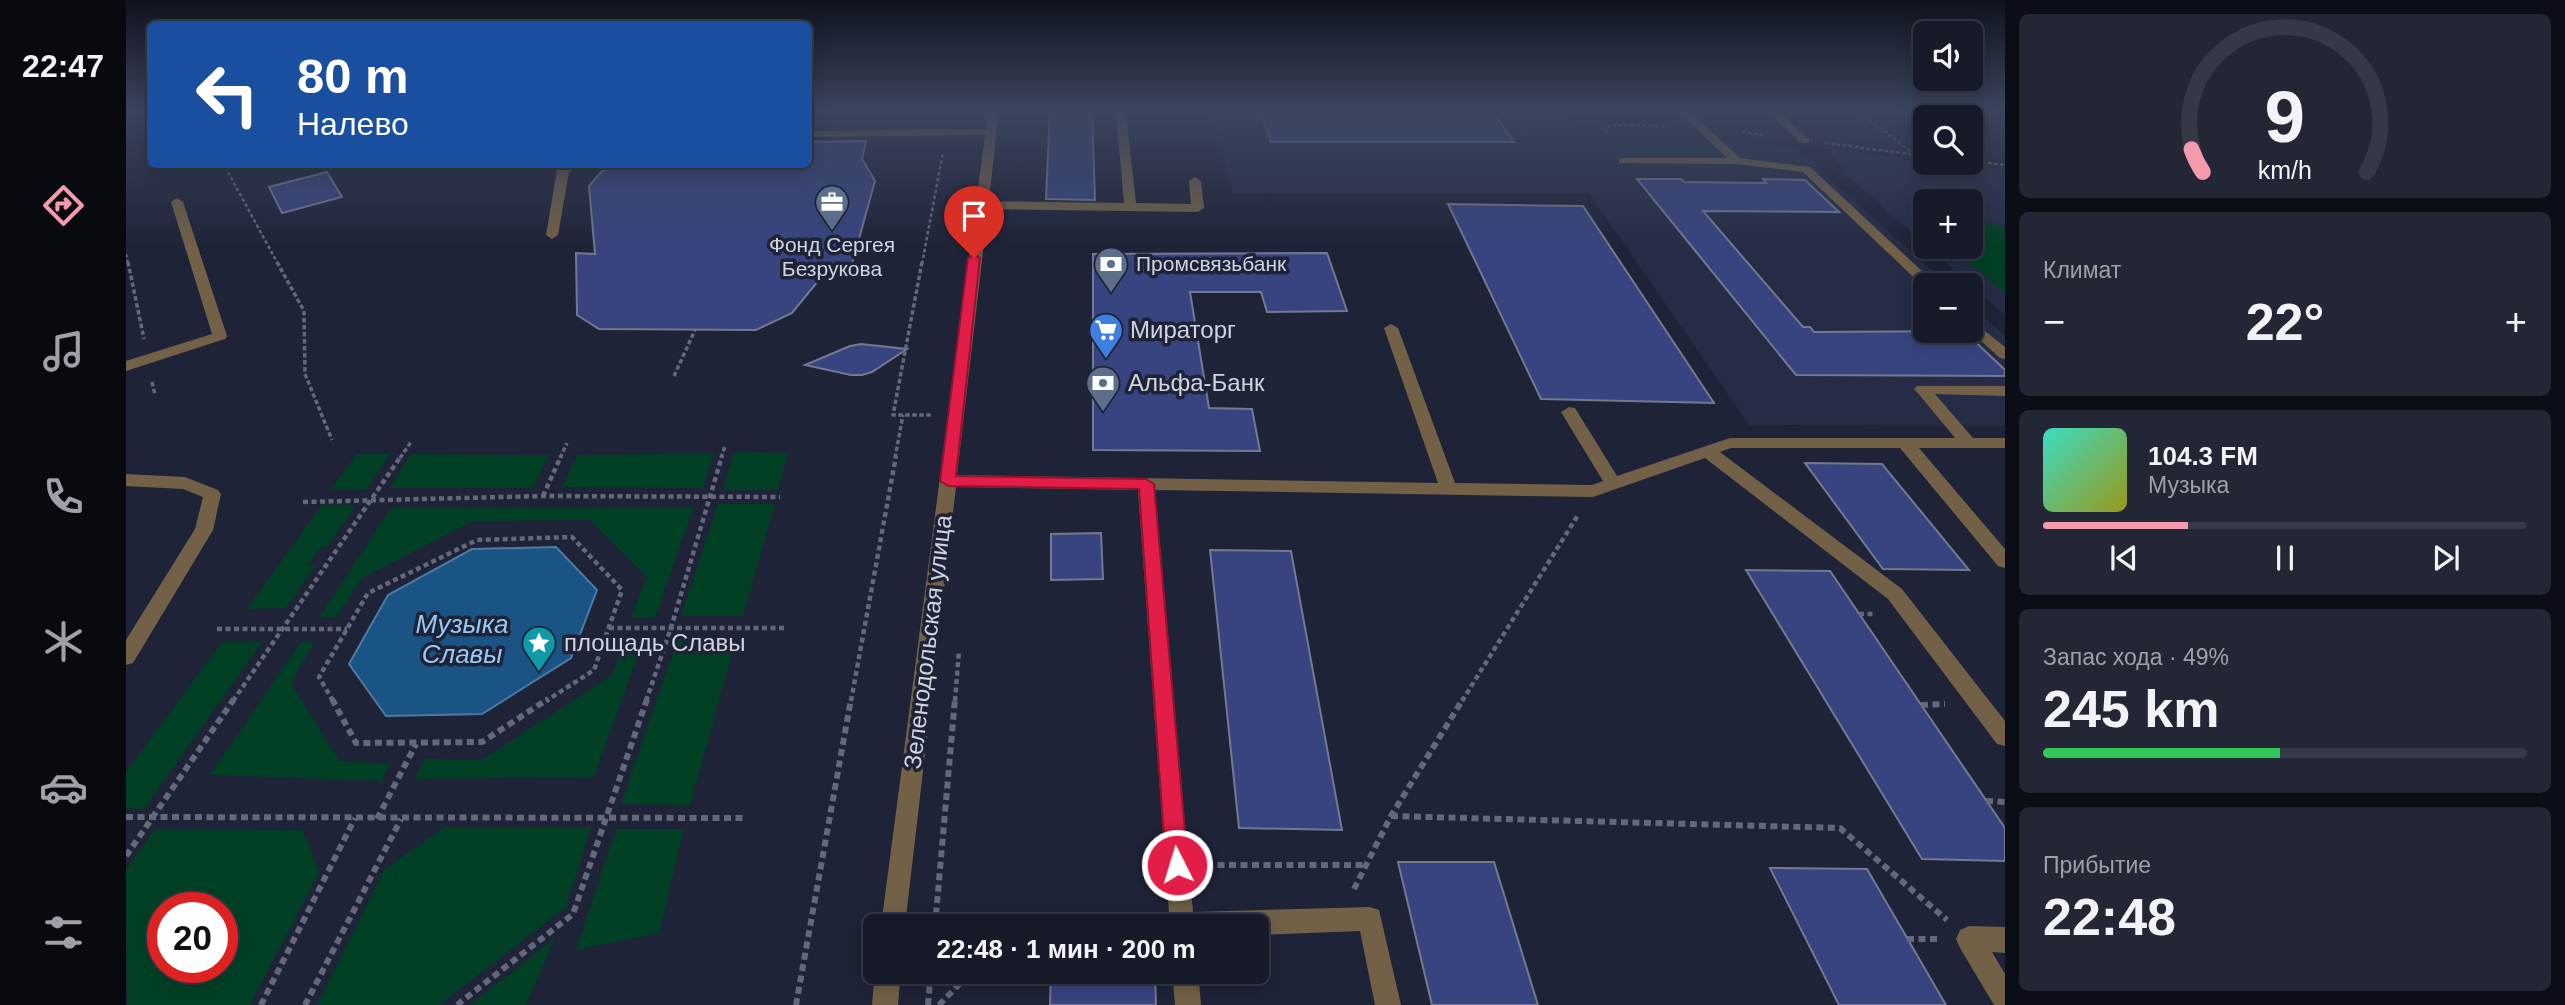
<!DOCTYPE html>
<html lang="ru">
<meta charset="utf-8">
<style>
body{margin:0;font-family:Arial,sans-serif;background:#232735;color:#f1f3f6;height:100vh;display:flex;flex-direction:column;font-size:26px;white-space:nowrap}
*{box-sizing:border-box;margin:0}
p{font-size:23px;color:#9ea1a8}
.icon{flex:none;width:38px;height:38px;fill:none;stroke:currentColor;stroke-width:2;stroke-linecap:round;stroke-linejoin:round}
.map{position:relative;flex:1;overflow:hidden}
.side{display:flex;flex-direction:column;gap:14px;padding:14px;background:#0c0e17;width:560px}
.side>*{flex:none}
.top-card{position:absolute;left:21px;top:21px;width:665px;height:147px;border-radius:10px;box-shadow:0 4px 18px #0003,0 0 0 2px #353846;background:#1a4fa0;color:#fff;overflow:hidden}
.buttons{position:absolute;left:1787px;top:21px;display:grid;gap:14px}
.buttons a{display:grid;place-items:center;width:70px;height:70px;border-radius:10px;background:#161a29;box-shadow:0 4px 18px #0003,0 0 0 2px #353846;font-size:35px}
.speed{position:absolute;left:21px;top:892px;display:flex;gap:14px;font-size:35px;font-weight:700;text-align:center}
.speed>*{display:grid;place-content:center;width:91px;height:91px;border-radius:50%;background:#161a29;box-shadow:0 4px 18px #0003,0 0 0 2px #353846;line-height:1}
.speed .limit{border:10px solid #d22;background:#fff;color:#111}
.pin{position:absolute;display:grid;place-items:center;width:60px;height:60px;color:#fff;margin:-72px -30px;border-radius:50% 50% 50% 0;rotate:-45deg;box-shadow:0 0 7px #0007}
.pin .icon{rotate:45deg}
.me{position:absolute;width:77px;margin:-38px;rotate:355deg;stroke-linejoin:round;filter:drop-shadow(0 0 5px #0008)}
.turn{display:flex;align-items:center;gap:24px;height:147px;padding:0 35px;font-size:32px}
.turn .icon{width:91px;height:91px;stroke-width:2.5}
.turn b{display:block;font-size:49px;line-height:60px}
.big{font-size:52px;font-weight:600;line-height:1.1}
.side .card{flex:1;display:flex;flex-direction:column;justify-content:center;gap:10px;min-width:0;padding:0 24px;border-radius:10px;background:#232735}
.side .dial{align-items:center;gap:0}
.dial svg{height:182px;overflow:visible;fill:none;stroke:#353846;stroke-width:7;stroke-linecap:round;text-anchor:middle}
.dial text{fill:#f1f3f6;stroke:none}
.song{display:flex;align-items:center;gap:21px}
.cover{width:84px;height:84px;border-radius:10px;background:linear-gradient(135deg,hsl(170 70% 55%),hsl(60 70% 35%))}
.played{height:7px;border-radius:4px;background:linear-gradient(90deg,#f39aac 30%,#353846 30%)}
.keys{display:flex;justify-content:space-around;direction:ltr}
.heat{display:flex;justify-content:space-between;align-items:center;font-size:38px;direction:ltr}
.charge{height:10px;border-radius:5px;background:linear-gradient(90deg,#34c759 49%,#353846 0)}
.trip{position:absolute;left:737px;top:914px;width:406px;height:70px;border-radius:10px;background:#161a29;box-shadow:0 4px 18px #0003,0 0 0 2px #353846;font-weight:600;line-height:70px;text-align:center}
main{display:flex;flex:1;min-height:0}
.tabs{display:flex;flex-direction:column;width:126px;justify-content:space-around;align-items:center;background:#090a10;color:#9ea1a8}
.tabs .icon{width:49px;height:49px}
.tabs .active{color:#f39aac}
.tabs b{font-size:32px;color:#f1f3f6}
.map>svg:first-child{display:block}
.built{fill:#262c46}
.green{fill:#014025;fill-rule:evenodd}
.water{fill:#195484;stroke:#507aa0;stroke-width:2}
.building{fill:#38447f;stroke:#737991;stroke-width:2}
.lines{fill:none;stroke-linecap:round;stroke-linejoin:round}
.path-far3{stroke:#64687a;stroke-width:2.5;stroke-dasharray:3.5 2.5;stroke-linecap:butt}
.path-far2{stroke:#64687a;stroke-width:3.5;stroke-dasharray:4.5 2.5;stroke-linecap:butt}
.path-far1{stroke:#64687a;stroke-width:4.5;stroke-dasharray:5 3.5;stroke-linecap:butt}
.path{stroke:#64687a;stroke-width:6;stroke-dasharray:7 4.5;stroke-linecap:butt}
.minor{fill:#726147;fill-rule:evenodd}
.route{fill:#e11d48;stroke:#92132f;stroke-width:2}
.labels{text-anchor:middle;stroke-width:7;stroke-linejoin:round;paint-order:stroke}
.far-poi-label{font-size:21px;fill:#d0d4e1;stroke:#1e2337}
.poi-label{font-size:24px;fill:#d0d4e1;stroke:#1e2337;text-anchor:start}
.street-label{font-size:24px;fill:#d0d4e1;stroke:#1e2337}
.water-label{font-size:26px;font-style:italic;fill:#9bc8f3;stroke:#1e2337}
</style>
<main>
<nav class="tabs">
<b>22:47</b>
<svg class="icon active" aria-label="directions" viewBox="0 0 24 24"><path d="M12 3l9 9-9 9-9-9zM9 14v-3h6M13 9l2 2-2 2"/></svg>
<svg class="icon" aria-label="music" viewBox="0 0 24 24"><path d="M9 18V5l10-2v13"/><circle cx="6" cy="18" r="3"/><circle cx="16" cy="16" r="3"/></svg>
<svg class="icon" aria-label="phone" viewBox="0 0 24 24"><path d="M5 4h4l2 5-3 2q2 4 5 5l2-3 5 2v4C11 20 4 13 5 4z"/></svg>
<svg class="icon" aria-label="climate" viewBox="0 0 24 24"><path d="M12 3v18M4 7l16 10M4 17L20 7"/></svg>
<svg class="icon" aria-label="car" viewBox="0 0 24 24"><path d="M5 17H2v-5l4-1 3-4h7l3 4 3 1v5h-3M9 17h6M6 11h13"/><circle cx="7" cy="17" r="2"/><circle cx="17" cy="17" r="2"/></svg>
<svg class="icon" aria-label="filters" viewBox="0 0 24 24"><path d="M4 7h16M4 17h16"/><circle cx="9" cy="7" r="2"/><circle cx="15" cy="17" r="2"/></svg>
</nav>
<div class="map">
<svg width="1879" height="1005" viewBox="0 0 1879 1005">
<rect width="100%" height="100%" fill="#1e2337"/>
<g class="built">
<polygon points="1084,109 1436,109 1460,139 1589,140 1670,148 1822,285 1799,285 1799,331 1844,331 1845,305 1879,336 1879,426 1623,425 1463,193 1106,193"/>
<polygon points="1704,150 1799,160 1799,163 1879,169 1879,315 1802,247 1844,247 1844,201 1799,201 1799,244 1722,176"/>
</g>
<g class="green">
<polygon points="1845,221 1858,221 1879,227 1879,293 1825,247 1844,247"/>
<polygon points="608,452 662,453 652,490 597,490"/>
<polygon points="588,453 577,488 436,487 451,455"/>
<polygon points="231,454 264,454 240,489 205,489"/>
<polygon points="285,454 286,454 423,455 407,488 264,488"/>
<polygon points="592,504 649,504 617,616 555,616"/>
<polygon points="230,505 201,547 195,547 182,565 189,566 160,608 121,609 195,506"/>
<polygon points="265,508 567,508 529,618 505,618 521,577 464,520 347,521 236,578 210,617 193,618"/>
<polygon points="500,638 518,638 468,777 289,779 298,759 356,760 485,676"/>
<polygon points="552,638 610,639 564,805 495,804"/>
<polygon points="96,642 136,642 18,809 0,808 0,772"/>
<polygon points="175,642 188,642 165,683 213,761 264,764 255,781 84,775"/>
<polygon points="319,827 465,827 440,907 313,1005 191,1005 258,870"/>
<path d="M29 829 177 830 193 872 124 1005H1L0 870ZM37 908H96V968H37Z"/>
<polygon points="490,829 558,829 533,933 450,950"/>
<polygon points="429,938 400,1005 344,1005"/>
</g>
<polygon class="water" points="430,547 471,590 445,658 356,714 260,716 223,664 262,595 346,549"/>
<g class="building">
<polygon points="924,109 966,109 969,200 920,199"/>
<polygon points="1134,109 1342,109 1344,111 1367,112 1388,142 1145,142"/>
<polygon points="740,141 736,159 749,181 726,264 706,264 666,313 630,330 473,329 451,315 450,253 469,254 463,186 476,171 494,164 682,167 682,142"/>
<polygon points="201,172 216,197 156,213 143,187"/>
<polygon points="1511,179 1555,179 1558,182 1640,183 1637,179 1679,180 1713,212 1577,211 1677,327 1684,327 1688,332 1838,331 1879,370 1879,376 1670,375"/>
<polygon points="1322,204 1457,206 1588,403 1415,399"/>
<polygon points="1201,253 1221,311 1141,312 1135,292 1064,292 1083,408 1126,409 1134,451 967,450 967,254"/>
<polygon points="735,344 781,349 746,372 736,375 725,375 679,365 724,346"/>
<polygon points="1679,463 1756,464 1843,570 1757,569"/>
<polygon points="975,533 977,579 925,580 925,534"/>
<polygon points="1084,550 1165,551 1216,830 1113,828"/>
<polygon points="1620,570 1704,571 1879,828 1879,861 1796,859"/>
<polygon points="1272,862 1368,862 1412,1005 1306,1005"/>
<polygon points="1644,868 1741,869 1820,1005 1713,1005"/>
<polygon points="925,971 1029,971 1030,1005 924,1005"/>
</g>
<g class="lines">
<g class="path-far3">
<polyline points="1729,109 1788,154"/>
<polyline points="1616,132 1638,135"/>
<polyline points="1480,133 1483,125 1541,126"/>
<polyline points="1699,143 1799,156"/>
<polyline points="1844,161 1879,165"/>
<polyline points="102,172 152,264"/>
<polyline points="0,254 2,264"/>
<polyline points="796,264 817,152"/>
</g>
<g class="path-far2">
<polyline points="2,262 18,339"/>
<polyline points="151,262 178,311 179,374 206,440"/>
<polyline points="796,262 767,415 805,415"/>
<polyline points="1844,296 1852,303"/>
<polyline points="548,376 569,330"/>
<polyline points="26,382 29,395"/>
<polyline points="274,458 285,442"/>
<polyline points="434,458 441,443"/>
<polyline points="595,458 599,446"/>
<polyline points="769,458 777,415"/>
</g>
<g class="path-far1">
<polyline points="417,496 435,456"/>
<polyline points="177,502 417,496 654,497"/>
<polyline points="1733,614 1750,614"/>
<polyline points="483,628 660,628"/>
<polyline points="91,629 221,629"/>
<polyline points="107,701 275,456"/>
<polyline points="207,701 193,677 242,593 351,540 446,537 496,590 468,670 420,701"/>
<polyline points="520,701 545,628 596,456"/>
<polyline points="725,701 770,456"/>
<polyline points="829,701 833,651"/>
<polyline points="1336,701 1452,515"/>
</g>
<g class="path">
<polyline points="206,699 230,743 356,742 422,699"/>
<polyline points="1795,705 1819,704"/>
<polyline points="1860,801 1879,802"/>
<polyline points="1265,816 1714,828 1821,920"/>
<polyline points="0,817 619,818"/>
<polyline points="251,819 290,744"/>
<polyline points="0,856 108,699"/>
<polyline points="1080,865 1241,865"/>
<polyline points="1228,889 1265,816 1337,699"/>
<polyline points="796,923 1025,925"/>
<polyline points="809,926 829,699"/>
<polyline points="1781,939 1814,939"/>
<polyline points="135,1005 229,818"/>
<polyline points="179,1005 275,819"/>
<polyline points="331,1005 447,914 521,699"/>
<polyline points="670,1005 725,699"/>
<polyline points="802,1005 805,971"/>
<polyline points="813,1005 846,971"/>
</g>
<g class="minor">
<polygon points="863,109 873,109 863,201 998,203 990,113 994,109 1005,109 1000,114 1010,203 1065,204 1063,181 1069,177 1075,181 1078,208 1072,212 862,209 831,475 1312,483 1258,328 1265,324 1272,328 1329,483 1466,485 1477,481 1435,412 1443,407 1449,408 1491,476 1604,438 1829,438 1791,392 1788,389 1791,386 1879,386 1879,396 1809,394 1847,438 1879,438 1879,448 1793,448 1879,549 1879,568 1872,566 1774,448 1605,448 1594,452 1776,589 1879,721 1879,746 1871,744 1762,599 1579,458 1467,497 1029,490 1067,912 1244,907 1253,910 1275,1005 1249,1005 1234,931 1130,935 1130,926 1044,926 1012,490 830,487 779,926 755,926 859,135 682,137 682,131 860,129"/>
<polygon points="1550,109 1561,109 1614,158 1684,167 1811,285 1799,285 1799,288 1677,172 1611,164 1493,163 1493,159 1497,158 1601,158"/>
<polygon points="1639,109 1650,109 1683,139 1683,143 1675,143"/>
<polygon points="440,164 456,164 443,172 432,235 426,239 420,235 431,170"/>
<polygon points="51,198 57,202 101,336 99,339 0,371 0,361 86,334 45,202"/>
<polygon points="1844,319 1879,347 1879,359 1874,358 1844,331"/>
<polygon points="0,474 59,477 92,490 95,494 87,530 7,663 0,665 0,640 69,529 77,497 57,489 0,486"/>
<polygon points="1843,926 1879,927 1879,953 1866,952 1879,974 1879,1005 1868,1005 1834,948 1830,939 1834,930"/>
<polygon points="749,971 775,971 772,1005 746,1005"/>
<polygon points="1046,971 1072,971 1075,1005 1049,1005"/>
</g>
</g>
<linearGradient id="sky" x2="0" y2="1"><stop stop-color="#10131e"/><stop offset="0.44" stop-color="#3b455e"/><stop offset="1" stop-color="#3b455e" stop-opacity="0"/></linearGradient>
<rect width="1879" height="249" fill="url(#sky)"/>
<polygon class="route" points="848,254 854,258 830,476 1020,479 1028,484 1062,865 1059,872 1051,875 1043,872 1040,865 1013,489 822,486 814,481 842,258"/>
<defs>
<g id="office-pin" transform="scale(1.75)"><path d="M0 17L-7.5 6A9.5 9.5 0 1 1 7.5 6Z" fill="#5c6f8a" stroke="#1e2337"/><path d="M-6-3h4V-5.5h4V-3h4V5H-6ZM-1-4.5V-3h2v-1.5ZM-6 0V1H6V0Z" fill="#fff"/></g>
<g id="bank-pin" transform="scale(1.75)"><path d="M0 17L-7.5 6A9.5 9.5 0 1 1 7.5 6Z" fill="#5c6f8a" stroke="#1e2337"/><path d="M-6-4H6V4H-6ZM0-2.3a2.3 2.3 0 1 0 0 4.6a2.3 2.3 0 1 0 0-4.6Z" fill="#fff"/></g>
<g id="supermarket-pin" transform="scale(1.75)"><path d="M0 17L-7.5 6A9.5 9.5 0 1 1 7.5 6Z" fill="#3f7fe0" stroke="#1e2337"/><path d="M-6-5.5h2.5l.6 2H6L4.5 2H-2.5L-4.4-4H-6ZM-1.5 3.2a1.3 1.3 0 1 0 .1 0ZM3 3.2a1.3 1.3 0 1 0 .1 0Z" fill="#fff"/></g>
<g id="sight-pin" transform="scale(1.75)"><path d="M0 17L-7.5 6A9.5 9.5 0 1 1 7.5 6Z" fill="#0f9aa8" stroke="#1e2337"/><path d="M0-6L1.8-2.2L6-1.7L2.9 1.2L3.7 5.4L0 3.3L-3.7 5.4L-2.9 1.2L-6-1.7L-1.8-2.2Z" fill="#fff"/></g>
</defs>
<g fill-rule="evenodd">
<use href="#office-pin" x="706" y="202"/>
<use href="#bank-pin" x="985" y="264"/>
<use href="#supermarket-pin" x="980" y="330"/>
<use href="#bank-pin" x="977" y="383"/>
<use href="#sight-pin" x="413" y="643"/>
</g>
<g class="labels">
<g class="far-poi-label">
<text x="706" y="252">Фонд Сергея<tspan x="706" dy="24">Безрукова</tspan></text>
<text x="1010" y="271" text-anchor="start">Промсвязьбанк</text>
</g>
<g class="poi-label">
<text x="1004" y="338">Мираторг</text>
<text x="1002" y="391">Альфа-Банк</text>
<text x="438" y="651">площадь Славы</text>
</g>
<g class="street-label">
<text transform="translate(802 642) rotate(-83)" y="8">Зеленодольская улица</text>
</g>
<g class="water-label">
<text x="336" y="633">Музыка<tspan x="336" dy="30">Славы</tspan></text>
</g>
</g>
</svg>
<div class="buttons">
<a><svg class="icon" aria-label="sound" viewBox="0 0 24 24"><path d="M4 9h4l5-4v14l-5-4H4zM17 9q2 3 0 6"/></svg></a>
<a><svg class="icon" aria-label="search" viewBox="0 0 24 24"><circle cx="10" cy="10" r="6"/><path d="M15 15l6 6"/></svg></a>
<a>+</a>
<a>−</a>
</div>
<div class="speed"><div class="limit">20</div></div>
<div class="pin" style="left:848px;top:258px;background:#d93025"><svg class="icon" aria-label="arrive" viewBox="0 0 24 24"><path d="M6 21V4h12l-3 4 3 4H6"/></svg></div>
<svg class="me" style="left:1051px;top:865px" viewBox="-20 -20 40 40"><circle r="17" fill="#e11d48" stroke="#fff" stroke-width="3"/><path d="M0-11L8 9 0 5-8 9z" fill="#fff"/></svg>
<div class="trip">22:48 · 1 мин · 200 m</div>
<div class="top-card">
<div class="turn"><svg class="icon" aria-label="left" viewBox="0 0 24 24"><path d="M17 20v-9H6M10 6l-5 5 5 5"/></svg><div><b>80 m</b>Налево</div></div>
</div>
</div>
<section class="side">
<div class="card dial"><svg viewBox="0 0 100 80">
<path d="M14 69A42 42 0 1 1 86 69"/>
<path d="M14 69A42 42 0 0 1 9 59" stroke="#f39aac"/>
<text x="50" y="56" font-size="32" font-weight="700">9</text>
<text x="50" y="72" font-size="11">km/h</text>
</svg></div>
<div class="card"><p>Климат</p>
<div class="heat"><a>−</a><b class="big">22°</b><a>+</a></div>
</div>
<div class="card">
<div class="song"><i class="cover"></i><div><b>104.3 FM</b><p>Музыка</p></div></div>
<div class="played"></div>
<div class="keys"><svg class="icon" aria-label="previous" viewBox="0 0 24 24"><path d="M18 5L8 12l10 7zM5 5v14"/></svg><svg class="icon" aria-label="pause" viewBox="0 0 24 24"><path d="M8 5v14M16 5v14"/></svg><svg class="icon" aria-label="next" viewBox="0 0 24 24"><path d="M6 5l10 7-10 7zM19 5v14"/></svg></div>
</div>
<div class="card"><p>Запас хода · 49%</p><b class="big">245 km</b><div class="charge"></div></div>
<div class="card"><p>Прибытие</p><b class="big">22:48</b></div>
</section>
</main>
